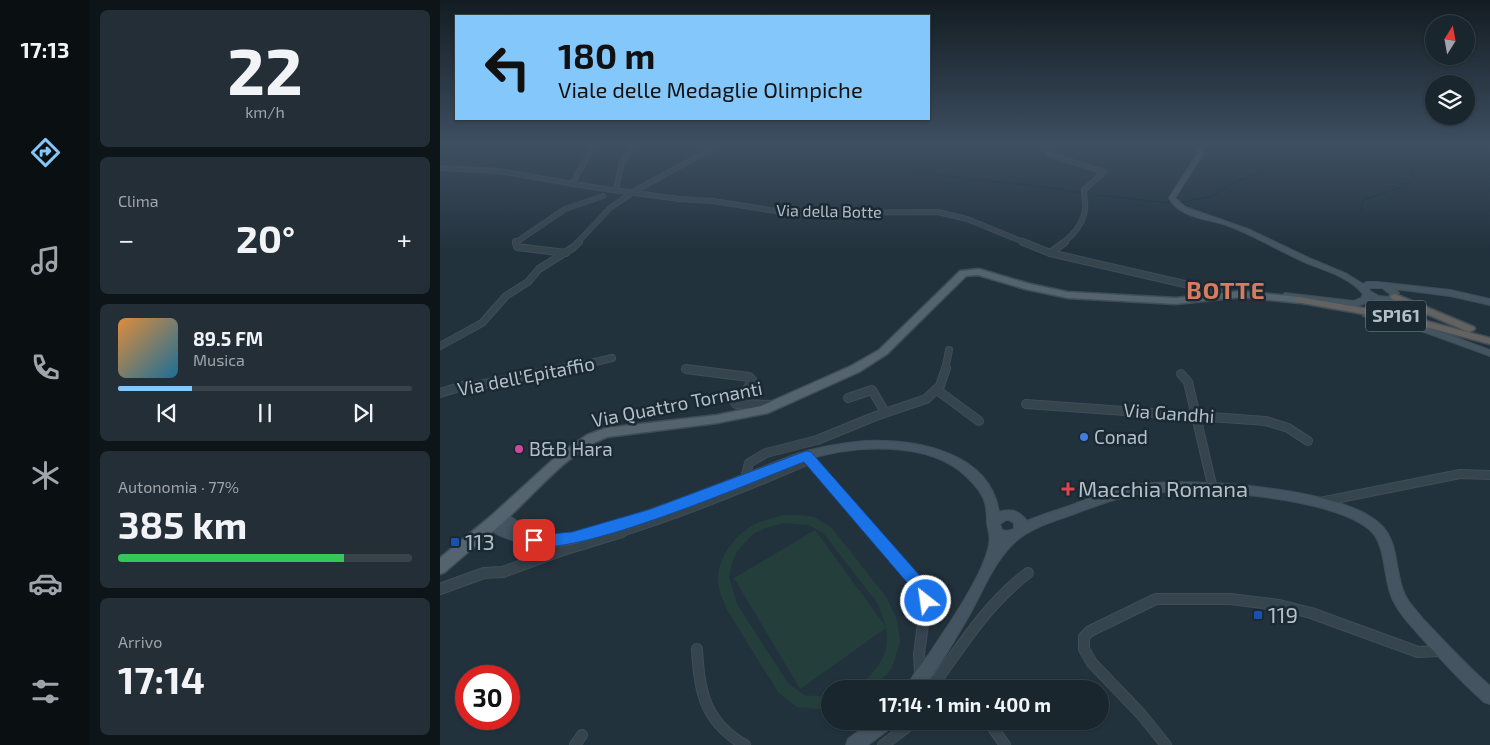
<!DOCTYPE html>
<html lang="it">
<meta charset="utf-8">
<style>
body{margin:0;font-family:"Exo 2",sans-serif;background:#232e36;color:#f1f3f6;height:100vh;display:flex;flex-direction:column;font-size:19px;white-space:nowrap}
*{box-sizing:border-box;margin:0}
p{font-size:16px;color:#9fa5aa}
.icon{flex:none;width:28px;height:28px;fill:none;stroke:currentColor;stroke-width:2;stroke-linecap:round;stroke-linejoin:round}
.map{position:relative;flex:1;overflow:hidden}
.drawer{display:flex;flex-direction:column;gap:10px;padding:10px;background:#0e1519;width:350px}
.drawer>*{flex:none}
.banner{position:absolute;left:15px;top:15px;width:475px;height:105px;border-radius:0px;box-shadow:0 1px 4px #0004,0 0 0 1px #38434a;background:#84c8fb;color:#111;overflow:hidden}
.needle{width:32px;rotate:11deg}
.fabs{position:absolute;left:985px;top:15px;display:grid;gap:10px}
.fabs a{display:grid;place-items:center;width:50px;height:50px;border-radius:50%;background:#1a262e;box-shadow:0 1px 4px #0004,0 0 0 1px #38434a;font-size:25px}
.speed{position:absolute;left:15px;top:665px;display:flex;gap:10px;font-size:25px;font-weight:700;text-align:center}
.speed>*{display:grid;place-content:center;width:65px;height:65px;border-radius:50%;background:#1a262e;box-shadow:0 1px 4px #0004,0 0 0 1px #38434a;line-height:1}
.speed .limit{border:8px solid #d22;background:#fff;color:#111}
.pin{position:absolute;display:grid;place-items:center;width:42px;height:42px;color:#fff;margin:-21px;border-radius:10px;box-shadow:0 2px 8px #0006}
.me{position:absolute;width:55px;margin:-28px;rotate:330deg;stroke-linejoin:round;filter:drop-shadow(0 0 4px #0008)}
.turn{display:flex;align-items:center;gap:18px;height:105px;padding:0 20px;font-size:22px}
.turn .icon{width:65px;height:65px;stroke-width:2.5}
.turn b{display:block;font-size:35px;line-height:42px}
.big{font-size:38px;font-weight:700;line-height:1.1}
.drawer .tile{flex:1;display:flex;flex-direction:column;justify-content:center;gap:8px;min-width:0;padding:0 18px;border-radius:8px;background:#232e36}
.drawer .dial{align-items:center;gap:0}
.dial b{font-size:65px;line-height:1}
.song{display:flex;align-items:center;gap:15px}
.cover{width:60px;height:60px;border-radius:8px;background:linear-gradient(135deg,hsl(30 70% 55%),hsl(200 70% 35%))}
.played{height:5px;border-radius:2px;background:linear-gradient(90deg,#84c8fb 25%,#38434a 25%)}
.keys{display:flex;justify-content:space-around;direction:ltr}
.heat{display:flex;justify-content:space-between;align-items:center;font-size:28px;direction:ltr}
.charge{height:8px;border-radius:4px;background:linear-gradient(90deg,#34c759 77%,#38434a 0)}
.trip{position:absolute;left:381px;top:680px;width:288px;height:50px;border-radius:25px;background:#1a262e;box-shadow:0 1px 4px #0004,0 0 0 1px #38434a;font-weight:700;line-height:50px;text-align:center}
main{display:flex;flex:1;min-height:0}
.dock{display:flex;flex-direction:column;width:90px;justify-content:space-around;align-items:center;background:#0a0f12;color:#9fa5aa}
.dock .icon{width:35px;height:35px}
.dock .on{color:#84c8fb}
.dock b{font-size:22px;color:#f1f3f6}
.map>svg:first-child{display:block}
.green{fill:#243e3c}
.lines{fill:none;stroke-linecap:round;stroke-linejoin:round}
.stream{stroke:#152c3b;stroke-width:1}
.minor-far3-casing{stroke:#3f4d56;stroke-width:6}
.minor-far2-casing{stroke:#3f4d56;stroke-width:8}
.minor-far1-casing{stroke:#3f4d56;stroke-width:10}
.minor-casing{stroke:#3f4d56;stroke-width:12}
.secondary-casing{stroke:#3f4d56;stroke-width:2}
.primary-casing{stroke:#3f4d56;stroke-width:3}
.trunk-casing{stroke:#414f58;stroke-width:3}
.minor-far3{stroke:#36444d;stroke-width:4.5}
.minor-far2{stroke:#36444d;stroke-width:6}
.minor-far1{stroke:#36444d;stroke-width:8}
.minor{stroke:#36444d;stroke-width:10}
.secondary{fill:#445460;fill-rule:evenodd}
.primary{fill:#54636d;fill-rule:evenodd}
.trunk{fill:#646260;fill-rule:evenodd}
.route{fill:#1a73e8;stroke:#114b97}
.shop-dot{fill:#3f7fe0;stroke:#1b2932;stroke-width:2}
.hotel-dot{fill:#d1479c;stroke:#1b2932;stroke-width:2}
.health-dot{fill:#e0444e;stroke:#1b2932;stroke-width:2}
.transit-dot{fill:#1a4fb4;stroke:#1b2932;stroke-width:2}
.labels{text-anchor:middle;stroke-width:5;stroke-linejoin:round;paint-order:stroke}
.far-street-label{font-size:16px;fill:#b2bfc8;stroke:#1b2932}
.shield{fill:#1b2932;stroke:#85929b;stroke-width:1}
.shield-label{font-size:18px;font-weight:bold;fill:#b2bfc8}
.street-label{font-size:19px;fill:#b2bfc8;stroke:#1b2932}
.poi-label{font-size:19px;fill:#b2bfc8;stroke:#1b2932;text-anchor:start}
.near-poi-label{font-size:22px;fill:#b2bfc8;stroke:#1b2932;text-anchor:start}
.district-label{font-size:24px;font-weight:bold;letter-spacing:1px;fill:#d87c5d;stroke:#1b2932}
</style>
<main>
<nav class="dock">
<b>17:13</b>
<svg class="icon on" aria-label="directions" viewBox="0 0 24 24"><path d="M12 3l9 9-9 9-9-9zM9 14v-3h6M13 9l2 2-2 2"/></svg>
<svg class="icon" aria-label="music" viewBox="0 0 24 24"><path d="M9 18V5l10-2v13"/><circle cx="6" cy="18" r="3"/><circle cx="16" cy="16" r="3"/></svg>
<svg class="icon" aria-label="phone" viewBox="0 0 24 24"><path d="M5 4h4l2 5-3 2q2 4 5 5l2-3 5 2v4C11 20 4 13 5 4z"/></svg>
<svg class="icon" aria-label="climate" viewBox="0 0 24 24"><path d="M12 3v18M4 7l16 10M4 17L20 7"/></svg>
<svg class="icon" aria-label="car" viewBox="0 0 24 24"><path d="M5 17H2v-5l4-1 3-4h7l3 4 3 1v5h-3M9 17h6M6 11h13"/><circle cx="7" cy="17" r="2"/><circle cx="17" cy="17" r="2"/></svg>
<svg class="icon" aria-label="filters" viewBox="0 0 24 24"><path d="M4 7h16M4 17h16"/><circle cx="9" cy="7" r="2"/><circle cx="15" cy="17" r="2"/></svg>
</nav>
<section class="drawer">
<div class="tile dial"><b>22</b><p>km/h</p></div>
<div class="tile"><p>Clima</p>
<div class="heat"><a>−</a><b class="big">20°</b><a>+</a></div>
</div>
<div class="tile">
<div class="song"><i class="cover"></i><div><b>89.5 FM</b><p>Musica</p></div></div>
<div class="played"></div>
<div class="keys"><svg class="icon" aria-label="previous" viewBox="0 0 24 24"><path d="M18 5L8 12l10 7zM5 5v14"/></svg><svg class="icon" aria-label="pause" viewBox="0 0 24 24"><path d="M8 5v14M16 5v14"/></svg><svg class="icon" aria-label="next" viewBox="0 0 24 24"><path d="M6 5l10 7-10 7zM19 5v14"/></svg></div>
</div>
<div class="tile"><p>Autonomia · 77%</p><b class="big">385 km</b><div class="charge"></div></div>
<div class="tile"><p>Arrivo</p><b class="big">17:14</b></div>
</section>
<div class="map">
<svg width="1050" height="745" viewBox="0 0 1050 745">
<rect width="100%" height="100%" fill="#22323d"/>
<path class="green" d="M344 515H360L374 517 392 528 447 598 457 620 460 642 452 668 433 689H416C436 670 451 657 446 628L360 689 294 578 375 530 446 627 438 604 384 534 369 525 343 523 326 528 313 534 298 550 292 562 289 577 297 604 348 683 364 695 390 697V710L357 707 338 692 287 610C283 600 278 589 278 579 278 560 291 540 307 529 317 521 331 519 344 515Z"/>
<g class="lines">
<g class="stream">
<path d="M474 171C530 181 586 183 642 193"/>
<polyline points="656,195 729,203"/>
<polyline points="739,203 772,196 792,184 828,169 837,162 888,152 925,159 943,153 945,145"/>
<path d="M921 210 922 202 926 199 959 188 974 179C972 163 957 158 944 151"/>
</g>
<g class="minor-far3-casing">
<g id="minor-far3">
<path d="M612 145 608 149 609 154 664 172 644 190C644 197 646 204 645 210 643 223 633 235 623 243"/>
<polyline points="0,168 59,171 158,188 239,199 273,201 348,213 498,212 527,219 586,243"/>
<polyline points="132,184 154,145"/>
<polyline points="176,190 182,162 191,151 192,145"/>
<polyline points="75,243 125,209 163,196"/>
<polyline points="137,243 170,208 193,192 278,145"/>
</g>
</g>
<g class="minor-far2-casing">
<g id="minor-far2">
<polyline points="76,242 77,247 126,253"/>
<polyline points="583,242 610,253 788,294"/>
<polyline points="610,253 625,242"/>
<polyline points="0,346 42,323 66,296 88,282 99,269 134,247 139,242"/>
<polyline points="246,369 251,370"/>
<polyline points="121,370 172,358"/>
<polyline points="505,370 509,350"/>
</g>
</g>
<g class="minor-far1-casing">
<g id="minor-far1">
<path d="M246 369 309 377 312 380C308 390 302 395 294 401L296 404 335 405"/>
<polyline points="741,374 748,382 773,489"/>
<polyline points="497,390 539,421"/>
<polyline points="0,393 26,385 34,386 127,368"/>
<polyline points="408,398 432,390 445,412"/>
<polyline points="586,404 826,421 848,428 868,441"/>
<polyline points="367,456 434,533"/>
<polyline points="305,478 309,463 326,453 377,440 436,416 486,399 500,386 506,368"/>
<polyline points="880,502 1020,474 1050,475"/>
<path d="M178 533C243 513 306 487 369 460"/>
</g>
</g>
<g class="minor-casing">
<g id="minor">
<polyline points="432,532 484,592 486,601 479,654 480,673"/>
<polyline points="0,589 44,573 63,572 120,551 182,532"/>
<path d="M257 649C259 692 265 722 305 745"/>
<path d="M482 689 494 684C523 644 548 603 588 573"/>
<polyline points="519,689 523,686 525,689"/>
<polyline points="548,721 565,745"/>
<polyline points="135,745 142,735"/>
<polyline points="443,745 475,721"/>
<polyline points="726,745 700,713 652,663 644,649 644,637 650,631 716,599 790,599 839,605 871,613 978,652 1000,651"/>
</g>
</g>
<g class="secondary-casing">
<g id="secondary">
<path d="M756 145H762L763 154 735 198 745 207 808 229 869 258 907 274 923 284 927 282H938L1010 290 1050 299V305L1010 296 955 289 959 293 956 301 945 302 930 299 928 302 915 307 842 298 841 296 845 293 914 301 921 298 923 294C909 276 882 270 862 261 838 250 815 236 789 226 770 219 739 218 729 198L757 154ZM929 288H942L950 294 949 297 939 296 930 291Z"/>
<polygon points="926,311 982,325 1050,350 1050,356 976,329 923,316 922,314"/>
<path d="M425 441C474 439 550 451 559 512 571 508 580 511 587 521 600 515 615 511 629 506 653 497 676 487 701 484 755 478 900 487 940 524 960 542 954 573 965 595 969 604 977 611 983 619 1005 642 1026 665 1050 686V704L1044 702C1018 679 996 654 973 628 965 619 958 611 953 600 943 581 947 548 932 532 897 496 748 486 699 494 677 497 656 506 634 514 615 521 592 527 576 541 554 561 544 589 530 614 515 640 500 665 483 689H466C471 676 481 665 489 654 507 627 543 576 549 545 551 535 548 531 547 523 547 515 547 508 544 500 541 492 535 485 529 479 490 438 409 445 360 462 301 485 242 509 182 528 160 536 137 546 113 547 95 547 78 543 61 536 52 532 46 527 52 516L65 514C77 518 85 530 97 535 130 548 314 469 357 454 379 447 402 443 425 441ZM566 520H569L574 523V529L567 531 562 530 560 524Z"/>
<polygon points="432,721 454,721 452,727 428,745 406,745 408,739"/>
</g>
</g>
<g class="primary-casing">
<path id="primary" d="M539 269 590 284 628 292 736 298 801 291 859 297 864 300 859 303 801 297 736 304 628 298 585 289 538 275 526 276 447 354 419 372 328 413 277 423 167 437C129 452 102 486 72 514 51 534 27 552 5 572L0 574V558L51 516 118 455 147 435 166 428 277 415 321 406 411 366 439 350 520 271Z"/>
</g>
<g class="trunk-casing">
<g id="trunk">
<polygon points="955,294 1034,327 1035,329 1030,332 1026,331 952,299 950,297 952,295"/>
<polygon points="859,297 964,315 1050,338 1050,344 963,321 856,302 854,300 856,298"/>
</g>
</g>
<use href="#minor-far3" class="minor-far3"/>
<use href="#minor-far2" class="minor-far2"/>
<use href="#minor-far1" class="minor-far1"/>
<use href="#minor" class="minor"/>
<use href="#secondary" class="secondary"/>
<use href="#primary" class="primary"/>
<use href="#trunk" class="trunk"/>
</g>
<linearGradient id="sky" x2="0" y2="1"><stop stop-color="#131c22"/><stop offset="0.58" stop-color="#3e4f62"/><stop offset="1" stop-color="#3e4f62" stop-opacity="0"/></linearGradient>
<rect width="1050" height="250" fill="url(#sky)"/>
<path class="route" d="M366 451 371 452 481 577 489 587 495 601 492 607 486 609 481 607 477 596 470 586 364 462C314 481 132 560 89 545L87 540 89 536 132 532 211 509Z"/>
<circle class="shop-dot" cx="644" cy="437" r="5"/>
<circle class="hotel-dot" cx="79" cy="449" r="5"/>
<path class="health-dot" d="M625.5 481.5h5v5h5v5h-5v5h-5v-5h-5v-5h5z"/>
<g class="transit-dot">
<rect x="10" y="537" width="10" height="10" rx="2.5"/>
<rect x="813" y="610" width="10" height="10" rx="2.5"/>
</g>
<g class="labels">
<g class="far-street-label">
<text transform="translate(389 211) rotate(1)" y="6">Via della Botte</text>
</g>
<rect class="shield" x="926" y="300.5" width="60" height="31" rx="4"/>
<g class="shield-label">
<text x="956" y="322">SP161</text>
</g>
<g class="street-label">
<text transform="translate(86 376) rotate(-11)" y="7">Via dell'Epitaffio</text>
<text transform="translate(237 404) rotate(-11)" y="7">Via Quattro Tornanti</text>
<text transform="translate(729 413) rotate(4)" y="7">Via Gandhi</text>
</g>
<g class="poi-label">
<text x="654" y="444">Conad</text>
<text x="89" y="456">B&amp;B Hara</text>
</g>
<g class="near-poi-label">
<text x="638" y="497">Macchia Romana</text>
<text x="25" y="550">113</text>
<text x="828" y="623">119</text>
</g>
<g class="district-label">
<text x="786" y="299">BOTTE</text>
</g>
</g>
</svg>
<div class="fabs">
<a><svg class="needle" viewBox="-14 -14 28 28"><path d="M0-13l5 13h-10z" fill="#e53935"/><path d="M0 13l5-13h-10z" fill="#9fa5aa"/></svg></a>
<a><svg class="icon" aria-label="layers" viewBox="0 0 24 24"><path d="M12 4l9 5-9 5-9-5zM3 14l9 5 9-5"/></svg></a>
</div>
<div class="speed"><div class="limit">30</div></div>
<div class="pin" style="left:94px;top:540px;background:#d93025"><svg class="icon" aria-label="arrive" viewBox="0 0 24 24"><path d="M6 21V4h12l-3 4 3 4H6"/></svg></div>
<svg class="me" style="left:486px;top:601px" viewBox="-20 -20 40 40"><circle r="17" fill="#1a73e8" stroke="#fff" stroke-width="3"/><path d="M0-11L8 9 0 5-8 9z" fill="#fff"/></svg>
<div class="trip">17:14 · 1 min · 400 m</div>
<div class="banner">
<div class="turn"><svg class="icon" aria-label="left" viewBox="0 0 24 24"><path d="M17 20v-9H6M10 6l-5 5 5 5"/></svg><div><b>180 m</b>Viale delle Medaglie Olimpiche</div></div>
</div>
</div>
</main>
